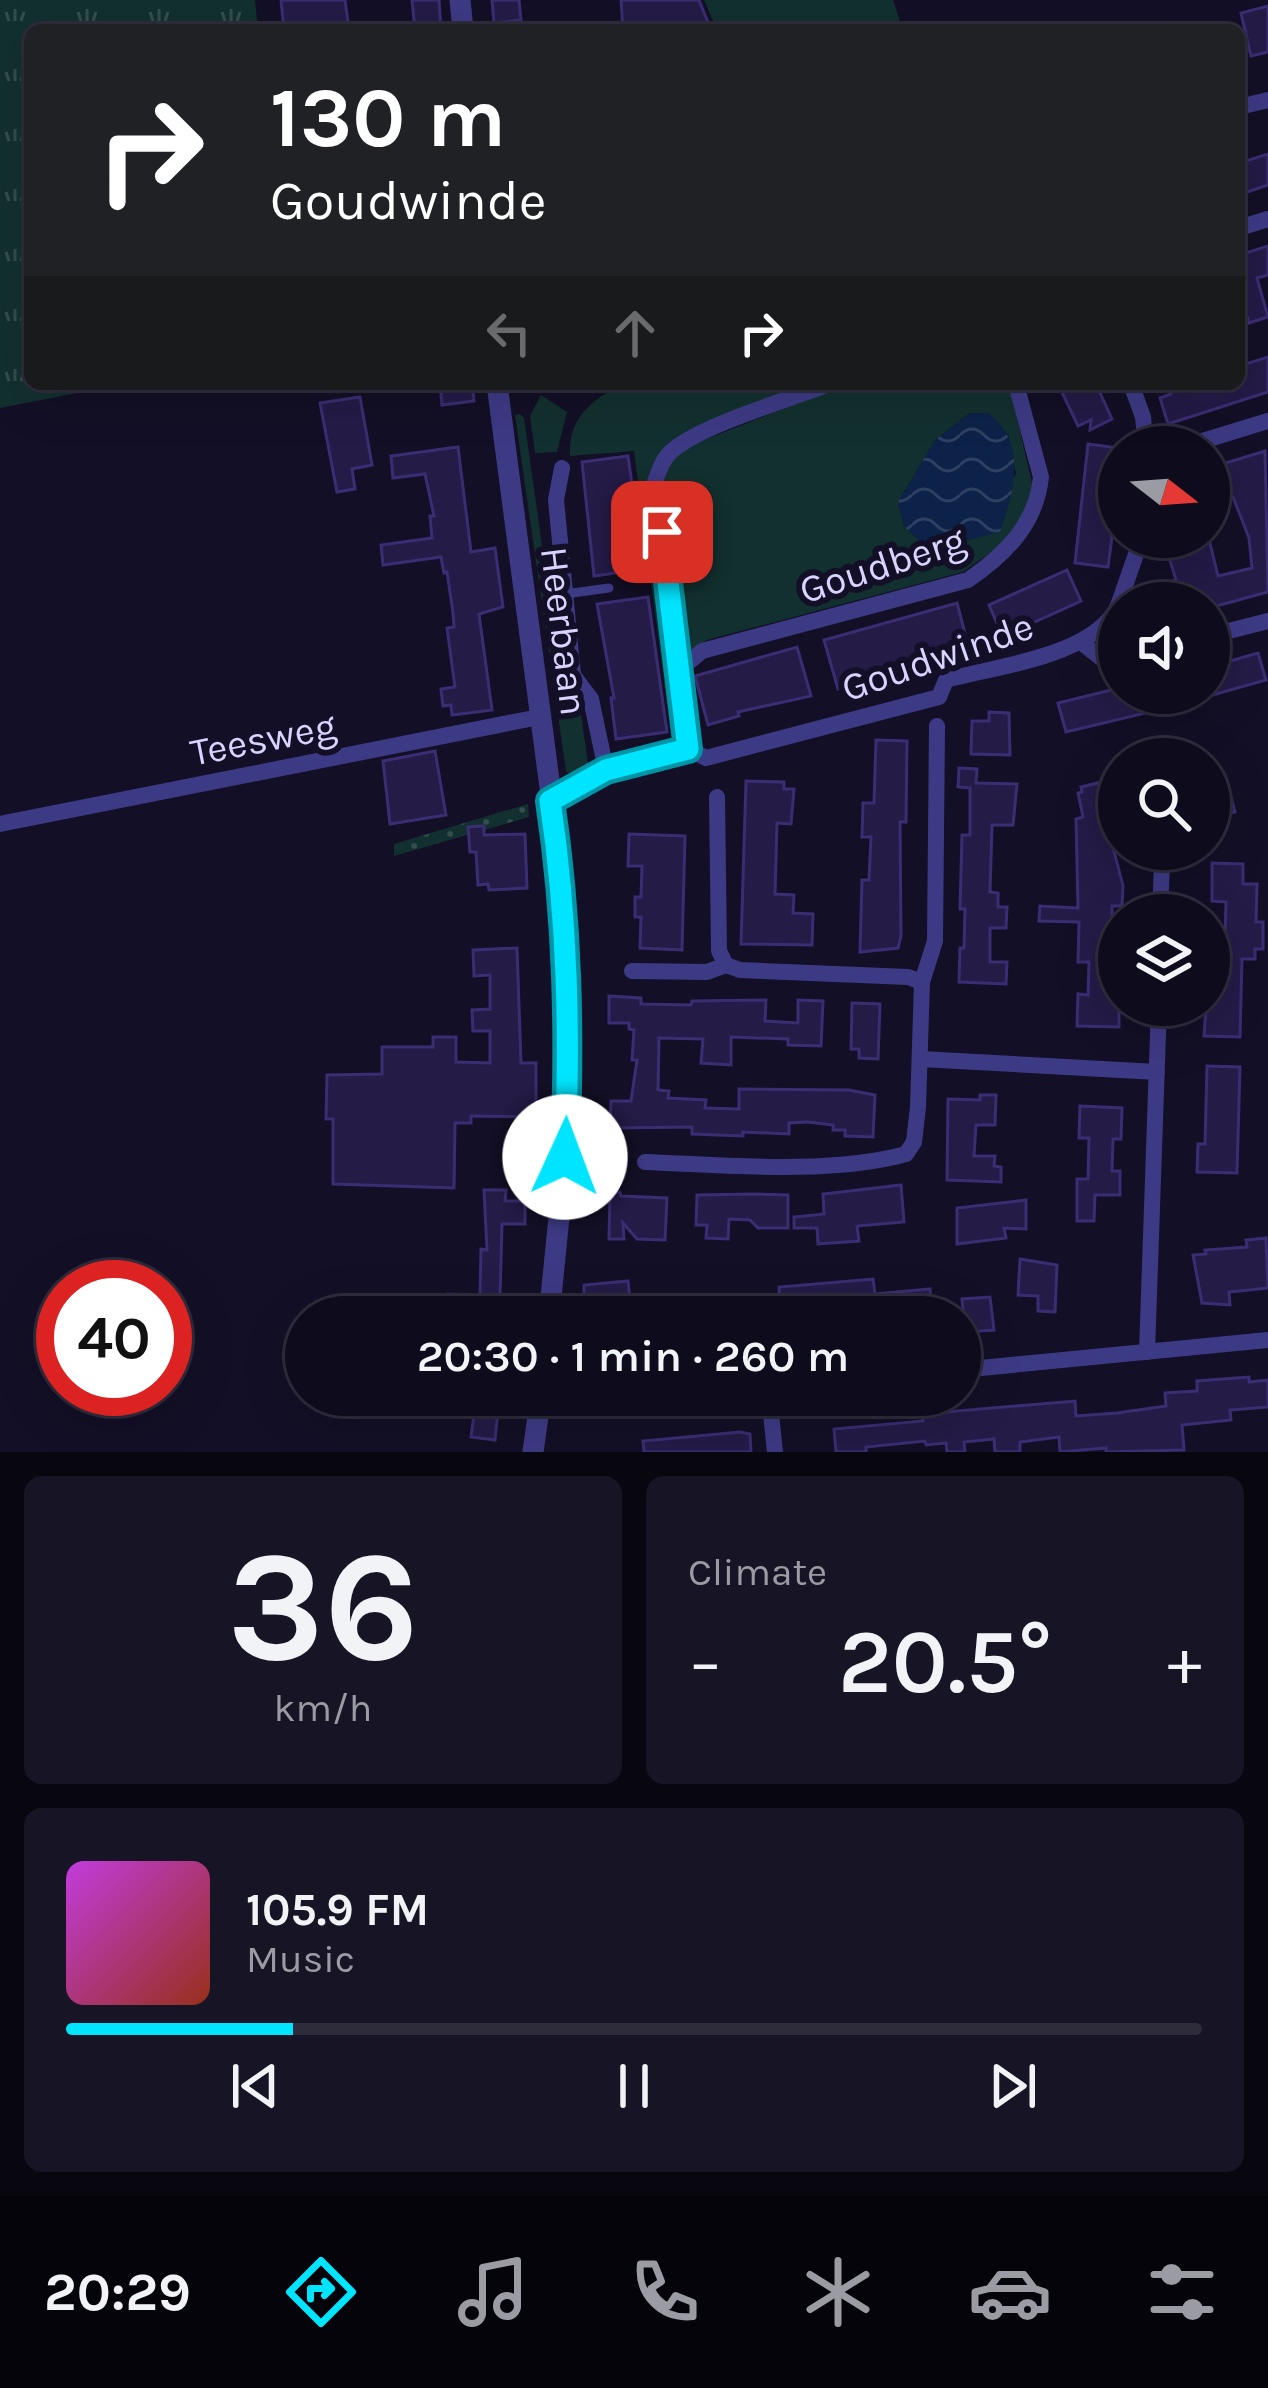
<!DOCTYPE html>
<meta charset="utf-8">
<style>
body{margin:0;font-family:Karla,sans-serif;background:#171425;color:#f1f3f6;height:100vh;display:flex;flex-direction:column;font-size:45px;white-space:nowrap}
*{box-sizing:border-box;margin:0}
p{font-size:39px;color:#9b9ba3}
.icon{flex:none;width:66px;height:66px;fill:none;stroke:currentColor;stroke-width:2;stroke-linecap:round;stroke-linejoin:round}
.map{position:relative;height:1452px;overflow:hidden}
.drawer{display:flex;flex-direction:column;gap:24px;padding:24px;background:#08060f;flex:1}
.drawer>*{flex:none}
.banner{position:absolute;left:24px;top:24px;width:1221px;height:366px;border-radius:18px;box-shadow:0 12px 48px #0002,0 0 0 3px #2e2b3b;background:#202124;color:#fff;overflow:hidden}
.needle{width:78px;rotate:107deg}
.tools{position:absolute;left:1098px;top:426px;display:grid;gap:24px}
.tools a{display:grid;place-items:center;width:132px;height:132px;border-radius:50%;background:#0e0b1c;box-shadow:0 12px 48px #0002,0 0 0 3px #2e2b3b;font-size:60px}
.speed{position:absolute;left:36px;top:1260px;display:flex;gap:24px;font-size:60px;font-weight:700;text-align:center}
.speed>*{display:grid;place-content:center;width:156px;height:156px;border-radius:50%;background:#0e0b1c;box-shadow:0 12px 48px #0002,0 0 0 3px #2e2b3b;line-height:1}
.speed .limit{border:18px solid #d22;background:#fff;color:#111}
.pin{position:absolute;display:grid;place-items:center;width:102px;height:102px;color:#fff;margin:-51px;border-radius:24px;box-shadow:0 6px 18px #0006}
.me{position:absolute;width:132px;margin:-66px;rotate:2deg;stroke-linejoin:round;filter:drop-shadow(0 0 9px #0008)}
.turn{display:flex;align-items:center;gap:42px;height:252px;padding:0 48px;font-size:54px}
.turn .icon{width:156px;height:156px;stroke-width:2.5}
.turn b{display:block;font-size:84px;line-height:102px}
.lanes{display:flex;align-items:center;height:114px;padding:0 48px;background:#0003;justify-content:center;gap:60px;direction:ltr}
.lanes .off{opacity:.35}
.big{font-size:90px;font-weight:600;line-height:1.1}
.drawer .widget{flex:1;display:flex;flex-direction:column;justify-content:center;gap:18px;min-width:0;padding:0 42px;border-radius:18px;background:#171425}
.drawer .dial{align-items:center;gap:0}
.dial b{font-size:156px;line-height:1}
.song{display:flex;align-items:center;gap:36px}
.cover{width:144px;height:144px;border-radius:18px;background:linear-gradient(135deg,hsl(290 70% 55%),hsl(10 70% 35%))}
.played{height:12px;border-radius:6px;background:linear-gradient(90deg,#00e5ff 20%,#2e2b3b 20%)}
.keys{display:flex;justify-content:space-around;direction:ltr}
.heat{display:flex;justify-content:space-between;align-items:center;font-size:66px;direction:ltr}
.drawer .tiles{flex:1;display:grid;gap:24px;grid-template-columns:1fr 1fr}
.widget:last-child{grid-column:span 2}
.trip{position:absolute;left:285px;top:1296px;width:696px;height:120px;border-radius:60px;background:#0e0b1c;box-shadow:0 12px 48px #0002,0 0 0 3px #2e2b3b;font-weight:600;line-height:120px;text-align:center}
.dock{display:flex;height:192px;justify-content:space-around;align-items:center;background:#06040b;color:#9b9ba3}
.dock .icon{width:84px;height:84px}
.dock .current{color:#00e5ff}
.dock b{font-size:54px;color:#f1f3f6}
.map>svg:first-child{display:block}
.grass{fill:#12302f;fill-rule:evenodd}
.park{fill:url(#park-tufts)}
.garden{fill:url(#garden-dots)}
.water{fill:url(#water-waves)}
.building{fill:#241b47;stroke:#3b2d73;stroke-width:3}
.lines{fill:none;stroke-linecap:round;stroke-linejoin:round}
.service{stroke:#3d3a85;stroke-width:9}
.minor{stroke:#3d3a85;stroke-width:16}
.tertiary{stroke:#3d3a85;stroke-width:21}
.route-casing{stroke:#0095a6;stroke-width:30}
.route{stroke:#00e5ff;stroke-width:21}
.labels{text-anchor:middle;stroke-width:12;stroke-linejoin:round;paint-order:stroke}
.street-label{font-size:39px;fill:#d9d4ff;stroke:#130f26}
</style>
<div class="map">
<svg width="1268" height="1452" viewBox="0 0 1268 1452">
<defs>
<pattern id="park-tufts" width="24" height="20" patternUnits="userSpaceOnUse" patternTransform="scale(3)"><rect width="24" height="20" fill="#12302f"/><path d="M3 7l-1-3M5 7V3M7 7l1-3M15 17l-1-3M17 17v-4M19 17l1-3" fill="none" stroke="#344d4e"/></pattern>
<pattern id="garden-dots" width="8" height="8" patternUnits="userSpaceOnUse" patternTransform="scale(3)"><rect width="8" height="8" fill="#12302f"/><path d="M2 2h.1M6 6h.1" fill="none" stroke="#344d4e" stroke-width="1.8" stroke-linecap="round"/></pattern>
<pattern id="water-waves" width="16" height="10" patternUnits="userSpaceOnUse" patternTransform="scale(3)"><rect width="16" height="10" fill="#0c2248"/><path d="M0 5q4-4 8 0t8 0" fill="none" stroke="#2f4163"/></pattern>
</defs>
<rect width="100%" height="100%" fill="#130f26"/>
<g class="grass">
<polygon points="704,0 893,0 903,30 717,30"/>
<path d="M623 384H810L692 431 648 483 677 735H671L634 451 570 456C568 418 592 399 623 384Z"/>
<path d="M845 384H1009L1033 487 1015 535 963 572 707 640 682 657 663 491C664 466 674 457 694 444ZM970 413 1008 434 1016 474 973 539 948 541 904 526 898 502 935 440Z"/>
<polygon points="541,395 567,412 557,452 535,453 530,416"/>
<polygon points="520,414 524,418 561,680 564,688 579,701 588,763 578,778 566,771 515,415"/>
</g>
<polygon class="park" points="0,0 255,0 258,30 30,30 30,384 123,384 0,408"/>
<polygon class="garden" points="528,804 529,817 394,856 394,844"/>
<path class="water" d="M970 413H988C1028 442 1014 492 1000 532L973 539 921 543 904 526 898 502 935 440Z"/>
<g class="building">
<polygon points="281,0 345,0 349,30 284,30"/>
<polygon points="412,0 439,0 441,30 415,30"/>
<polygon points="492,0 519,0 521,20 494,23"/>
<polygon points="621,0 699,0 711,30 623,30"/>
<polygon points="1268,6 1268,52 1251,56 1241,13"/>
<polygon points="1268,154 1268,185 1239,195 1239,163"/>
<polygon points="1268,246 1268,275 1257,278 1268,317 1249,323 1239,291 1239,255"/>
<polygon points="1268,357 1268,392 1168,424 1160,398 1171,394 1168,384 1239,384 1239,366"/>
<polygon points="440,384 472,384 474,401 442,405"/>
<polygon points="1058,384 1096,384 1112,419 1090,430 1091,420 1078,426"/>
<polygon points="360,397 372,465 352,469 355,489 337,492 320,403"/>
<polygon points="1088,444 1119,448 1117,493 1108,492 1105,521 1114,522 1108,567 1075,563"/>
<polygon points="458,447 471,552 495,548 503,607 479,614 492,710 452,715 451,705 443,706 441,689 455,687 447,628 454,627 453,613 447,572 444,573 441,557 383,565 381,545 432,538 430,516 434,516 425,474 393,478 391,456"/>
<polygon points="1265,451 1268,592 1209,608 1209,603 1173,603 1167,583 1176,580 1167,550 1209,539 1218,576 1252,568 1249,538 1233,497 1209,504 1209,468"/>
<polygon points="628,456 644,569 594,576 582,462"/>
<polygon points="1067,570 1081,601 1017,630 1013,622 999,628 989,605"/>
<polygon points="648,597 667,732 616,739 611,698 614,698 597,604"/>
<polygon points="957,603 970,652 877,674 878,678 838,689 824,640"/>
<polygon points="797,647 811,696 738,712 739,716 708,725 695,676"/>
<polygon points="1258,653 1266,680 1209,696 1209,667"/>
<polygon points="1111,690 1208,693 1209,698 1066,732 1058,703"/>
<polygon points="989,712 1009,713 1010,755 971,754 972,721 989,721"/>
<polygon points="876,740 907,741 906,822 900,822 901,936 898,948 860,952 862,880 869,880 871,837 862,837 863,803 874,803"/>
<polygon points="435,751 446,815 390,824 383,761"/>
<polygon points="959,768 977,769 976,783 1017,784 1013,825 992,825 990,892 998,893 998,907 1007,907 1006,928 990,928 990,962 1007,962 1006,984 959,982 960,948 964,948 965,909 960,909 962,835 970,835 970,788 958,787"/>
<polygon points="1119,778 1119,849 1114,851 1123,886 1122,906 1112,906 1112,935 1119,935 1119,1027 1077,1026 1078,994 1088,995 1089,962 1078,962 1079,922 1039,921 1040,906 1078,908 1076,819 1083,817 1078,793 1082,792 1081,787"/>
<polygon points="746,781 784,782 784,789 794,789 791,824 777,823 775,894 794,895 793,913 813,914 812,945 741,944"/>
<polygon points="1209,781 1227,782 1235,812 1209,820"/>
<polygon points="484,826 484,835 525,834 527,888 489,890 488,884 478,885 476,852 470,852 468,827"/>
<polygon points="629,834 685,836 682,950 640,948 641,917 635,917 635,897 641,897 642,866 628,866"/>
<polygon points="1212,863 1243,864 1243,884 1257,884 1256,922 1263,922 1263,949 1255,949 1255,959 1242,959 1240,1037 1204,1036 1211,935 1225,936 1226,902 1212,901"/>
<polygon points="517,948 521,1063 536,1063 536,1117 471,1116 471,1123 455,1123 454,1188 333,1184 333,1119 326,1119 327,1075 382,1074 382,1047 433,1047 433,1037 456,1037 456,1062 490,1063 490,1031 473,1031 472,1010 490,1009 490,975 474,976 473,950"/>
<polygon points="609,996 641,998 641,1004 691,1005 692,1001 766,1000 765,1021 798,1023 798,1000 823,1001 821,1046 788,1045 788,1039 731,1037 731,1065 701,1063 703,1039 659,1038 658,1090 669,1091 668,1098 706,1100 705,1108 739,1109 739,1089 849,1090 875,1095 873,1137 845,1136 845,1130 833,1130 833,1125 808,1122 789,1123 789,1134 743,1132 743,1136 692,1134 692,1127 610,1128 611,1101 631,1101 637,1060 632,1060 634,1030 629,1029 629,1023 609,1023"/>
<polygon points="852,1003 880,1004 878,1059 859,1058 859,1049 851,1049"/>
<polygon points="1207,1066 1240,1067 1237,1173 1197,1172 1198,1144 1205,1144"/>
<polygon points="980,1095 996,1095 995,1125 976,1125 974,1156 995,1156 994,1166 1001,1167 1001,1182 947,1180 948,1099 980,1100"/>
<polygon points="1080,1106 1122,1108 1121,1139 1113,1139 1112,1171 1120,1171 1120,1195 1095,1195 1094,1221 1077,1221 1077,1179 1088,1179 1089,1138 1079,1138"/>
<polygon points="901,1185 904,1222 857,1226 859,1241 818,1244 817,1228 794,1228 794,1217 824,1214 823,1194"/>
<polygon points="484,1190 506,1190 505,1201 525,1201 525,1224 502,1224 500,1297 483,1297 483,1317 448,1317 448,1294 480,1295 481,1249 487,1250"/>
<polygon points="620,1192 621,1196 667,1198 665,1240 637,1239 623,1223 624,1239 609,1239 610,1193"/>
<polygon points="754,1194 788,1195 788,1228 758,1228 750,1220 729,1219 728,1239 706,1238 707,1225 696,1225 697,1195"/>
<polygon points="1026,1200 1026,1229 1004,1228 1006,1238 957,1244 957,1208"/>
<polygon points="1266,1238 1268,1288 1229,1292 1230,1305 1202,1303 1193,1255 1206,1254 1205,1250 1247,1247 1246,1240"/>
<polygon points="1020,1259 1057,1265 1055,1312 1038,1311 1038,1296 1018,1295"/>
<polygon points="873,1279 875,1294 930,1289 932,1317 743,1317 742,1306 780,1303 779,1287"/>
<polygon points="628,1281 632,1317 584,1317 584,1285"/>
<polygon points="990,1297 994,1330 965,1332 962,1299"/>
<polygon points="1249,1377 1249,1382 1268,1380 1268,1407 1230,1410 1231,1420 1182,1425 1184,1450 1106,1452 1106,1448 1060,1452 1059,1437 1020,1442 1020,1452 995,1452 994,1439 964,1442 965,1452 947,1452 946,1443 926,1445 925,1441 866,1447 866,1452 836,1452 834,1429 923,1421 922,1414 1075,1401 1076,1416 1117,1413 1166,1406 1165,1393 1197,1391 1197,1381"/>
<polygon points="475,1407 498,1410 495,1440 471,1437"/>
<polygon points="740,1432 750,1434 751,1452 644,1452 643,1441"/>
</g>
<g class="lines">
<polyline class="service" points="565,594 609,588"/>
<g class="minor">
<polyline points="1239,107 1268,100"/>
<polyline points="1239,228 1268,219"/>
<polyline points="1131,384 1143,417 1146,447"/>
<polyline points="1183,447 1268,421"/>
<polyline points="562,468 556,500 573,675 591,699 606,770"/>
<polyline points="1119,603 1142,537"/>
<polyline points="1209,636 1268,621"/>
<polyline points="1082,643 1101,658 1119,662"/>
<path d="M676 673 702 651 968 580C1006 554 1036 524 1041 477L1016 384"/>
<path d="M688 749 655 482C659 470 663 458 673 450 702 425 790 399 829 384"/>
<polyline points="717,797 719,951 726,965 740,970 908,977 922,982"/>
<path d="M550 801 606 770 688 749 706 758 939 697 946 680C997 666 1096 656 1119 604"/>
<polyline points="0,824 539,717"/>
<polyline points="1160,915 1162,863"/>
<polyline points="632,971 707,972 726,965"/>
<polyline points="921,1059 1157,1072"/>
<path d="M645 1162C724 1165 830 1175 906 1154L914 1142 918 1107 922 982 935 941 937 726"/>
<polyline points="1147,1352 1159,1005"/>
<polyline points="960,1370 1268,1340"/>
<polyline points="769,1395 775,1452"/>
<polyline points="540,1404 690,1395"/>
</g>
<g class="tertiary">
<polyline points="460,0 463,30"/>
<polyline points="497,384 562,879 567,970 565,1157 549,1317"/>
<polyline points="533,1452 541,1395"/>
</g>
</g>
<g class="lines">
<g class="route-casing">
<path id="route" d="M565 1157C570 1037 568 920 550 801L606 770 688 749 662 532"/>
</g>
<use href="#route" class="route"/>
</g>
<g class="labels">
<g class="street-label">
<text transform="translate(882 564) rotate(-18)" y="14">Goudberg</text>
<text transform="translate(565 631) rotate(83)" y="14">Heerbaan</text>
<text transform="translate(937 656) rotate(-19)" y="14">Goudwinde</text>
<text transform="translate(263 738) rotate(-11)" y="14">Teesweg</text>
</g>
</g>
</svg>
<div class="tools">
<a><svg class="needle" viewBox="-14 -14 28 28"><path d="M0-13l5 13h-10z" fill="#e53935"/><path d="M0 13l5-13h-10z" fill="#9b9ba3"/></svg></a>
<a><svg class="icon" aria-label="sound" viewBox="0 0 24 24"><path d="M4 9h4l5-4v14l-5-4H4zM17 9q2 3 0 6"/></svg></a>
<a><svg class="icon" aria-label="search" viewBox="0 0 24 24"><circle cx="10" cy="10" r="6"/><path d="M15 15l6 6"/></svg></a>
<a><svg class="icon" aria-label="layers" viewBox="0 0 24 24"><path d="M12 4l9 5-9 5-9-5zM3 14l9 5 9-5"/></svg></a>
</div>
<div class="speed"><div class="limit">40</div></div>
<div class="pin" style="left:662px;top:532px;background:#d93025"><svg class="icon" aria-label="arrive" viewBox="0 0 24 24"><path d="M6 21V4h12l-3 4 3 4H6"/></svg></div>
<svg class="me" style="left:565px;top:1157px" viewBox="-20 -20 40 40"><circle r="19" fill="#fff"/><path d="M0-13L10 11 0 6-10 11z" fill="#00e5ff"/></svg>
<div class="trip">20:30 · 1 min · 260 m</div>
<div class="banner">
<div class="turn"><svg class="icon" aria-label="right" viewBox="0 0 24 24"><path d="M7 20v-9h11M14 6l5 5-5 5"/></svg><div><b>130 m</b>Goudwinde</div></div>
<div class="lanes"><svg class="icon off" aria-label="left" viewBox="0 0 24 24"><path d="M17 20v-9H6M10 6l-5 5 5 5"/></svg><svg class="icon off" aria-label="ahead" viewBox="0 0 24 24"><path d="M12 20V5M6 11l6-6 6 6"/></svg><svg class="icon" aria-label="right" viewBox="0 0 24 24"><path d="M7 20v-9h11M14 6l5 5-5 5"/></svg></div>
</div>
</div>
<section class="drawer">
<div class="tiles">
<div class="widget dial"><b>36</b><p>km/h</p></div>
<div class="widget"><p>Climate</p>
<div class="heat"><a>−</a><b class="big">20.5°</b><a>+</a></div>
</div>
<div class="widget">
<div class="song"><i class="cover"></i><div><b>105.9 FM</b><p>Music</p></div></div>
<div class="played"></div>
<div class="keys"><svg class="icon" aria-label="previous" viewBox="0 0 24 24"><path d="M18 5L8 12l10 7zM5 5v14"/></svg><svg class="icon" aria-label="pause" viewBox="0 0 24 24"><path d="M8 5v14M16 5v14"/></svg><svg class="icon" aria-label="next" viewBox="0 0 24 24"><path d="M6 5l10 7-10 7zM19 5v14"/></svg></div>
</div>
</div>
</section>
<nav class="dock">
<b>20:29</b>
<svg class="icon current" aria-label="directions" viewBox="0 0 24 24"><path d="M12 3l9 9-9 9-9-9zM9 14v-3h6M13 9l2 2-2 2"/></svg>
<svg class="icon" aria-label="music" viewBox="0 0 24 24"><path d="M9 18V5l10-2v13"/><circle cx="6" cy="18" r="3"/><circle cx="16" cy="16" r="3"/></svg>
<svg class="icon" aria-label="phone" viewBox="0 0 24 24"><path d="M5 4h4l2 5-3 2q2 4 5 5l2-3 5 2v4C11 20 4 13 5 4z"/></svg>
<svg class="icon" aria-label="climate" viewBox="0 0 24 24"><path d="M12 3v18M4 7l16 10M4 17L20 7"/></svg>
<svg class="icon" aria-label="car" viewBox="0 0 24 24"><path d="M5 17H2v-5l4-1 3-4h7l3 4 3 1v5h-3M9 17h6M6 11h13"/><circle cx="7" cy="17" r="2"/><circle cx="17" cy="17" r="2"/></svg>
<svg class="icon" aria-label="filters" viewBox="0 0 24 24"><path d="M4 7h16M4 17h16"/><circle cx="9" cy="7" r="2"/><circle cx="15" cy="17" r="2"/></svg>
</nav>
